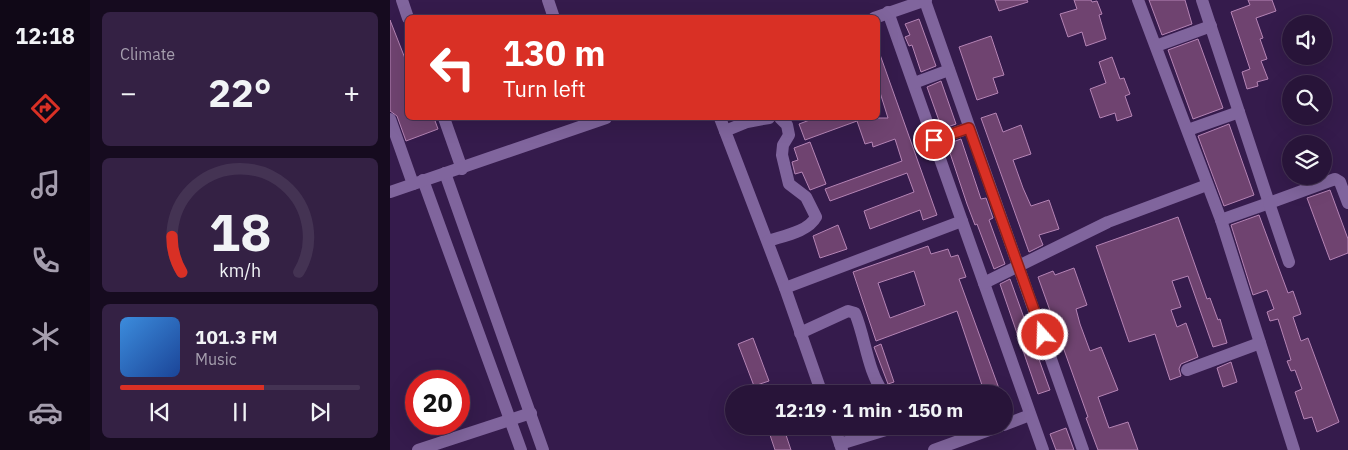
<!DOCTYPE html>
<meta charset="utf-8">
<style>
body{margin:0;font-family:"IBM Plex Sans",sans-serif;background:#342144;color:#f1f3f6;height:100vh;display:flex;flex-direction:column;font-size:19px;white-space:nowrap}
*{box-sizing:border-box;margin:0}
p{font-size:16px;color:#a59eae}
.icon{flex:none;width:28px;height:28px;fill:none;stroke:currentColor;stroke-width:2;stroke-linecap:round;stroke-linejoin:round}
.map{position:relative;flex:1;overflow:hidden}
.side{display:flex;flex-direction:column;gap:12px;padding:12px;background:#160b1f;width:300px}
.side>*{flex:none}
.hud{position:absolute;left:15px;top:15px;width:475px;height:105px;border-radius:8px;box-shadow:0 5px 20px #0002,0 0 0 1px #443353;background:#d93025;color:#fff;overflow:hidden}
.buttons{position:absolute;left:892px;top:15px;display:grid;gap:10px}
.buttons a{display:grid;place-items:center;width:50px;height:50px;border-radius:50%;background:#281439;box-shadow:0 5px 20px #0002,0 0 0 1px #443353;font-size:25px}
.speed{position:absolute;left:15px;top:370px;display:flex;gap:10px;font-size:25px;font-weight:700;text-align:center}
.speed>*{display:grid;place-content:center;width:65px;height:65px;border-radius:50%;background:#281439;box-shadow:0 5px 20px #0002,0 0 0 1px #443353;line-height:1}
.speed .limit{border:8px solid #d22;background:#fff;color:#111}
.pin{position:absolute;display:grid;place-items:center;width:42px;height:42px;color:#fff;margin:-21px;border:2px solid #fff;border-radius:50%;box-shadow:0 1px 5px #0007}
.me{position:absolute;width:55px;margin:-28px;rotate:340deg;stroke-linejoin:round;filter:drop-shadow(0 0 4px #0008)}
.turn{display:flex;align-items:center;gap:18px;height:105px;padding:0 15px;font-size:22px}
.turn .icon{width:65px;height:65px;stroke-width:2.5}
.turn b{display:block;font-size:35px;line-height:42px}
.big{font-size:38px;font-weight:700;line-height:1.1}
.side .widget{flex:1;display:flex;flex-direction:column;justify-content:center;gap:8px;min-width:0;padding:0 18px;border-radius:8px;background:#342144}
.side .dial{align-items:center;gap:0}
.dial svg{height:130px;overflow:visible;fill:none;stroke:#443353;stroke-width:7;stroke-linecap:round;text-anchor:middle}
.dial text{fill:#f1f3f6;stroke:none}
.song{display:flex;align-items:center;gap:15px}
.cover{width:60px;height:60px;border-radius:8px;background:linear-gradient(135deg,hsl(210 70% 55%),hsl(220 70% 35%))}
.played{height:5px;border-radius:2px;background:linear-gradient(90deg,#d93025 60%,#443353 60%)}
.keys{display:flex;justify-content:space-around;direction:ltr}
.heat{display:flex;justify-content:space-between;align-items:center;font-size:28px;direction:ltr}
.trip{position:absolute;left:335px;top:385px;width:288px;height:50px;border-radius:25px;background:#281439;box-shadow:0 5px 20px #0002,0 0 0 1px #443353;font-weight:700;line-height:50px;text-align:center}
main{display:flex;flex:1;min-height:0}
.menu{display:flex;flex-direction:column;width:90px;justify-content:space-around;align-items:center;background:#100817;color:#a59eae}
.menu .icon{width:35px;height:35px}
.menu .current{color:#d93025}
.menu b{font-size:22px;color:#f1f3f6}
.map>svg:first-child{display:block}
.building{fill:#6f4370;stroke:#b584b5;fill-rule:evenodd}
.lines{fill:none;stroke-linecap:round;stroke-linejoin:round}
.minor{stroke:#80659d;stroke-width:12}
.route-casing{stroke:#8d1f18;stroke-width:12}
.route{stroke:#d93025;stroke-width:9}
</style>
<main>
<nav class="menu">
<b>12:18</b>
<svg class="icon current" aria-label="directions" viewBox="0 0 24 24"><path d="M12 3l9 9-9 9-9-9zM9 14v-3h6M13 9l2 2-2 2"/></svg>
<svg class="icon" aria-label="music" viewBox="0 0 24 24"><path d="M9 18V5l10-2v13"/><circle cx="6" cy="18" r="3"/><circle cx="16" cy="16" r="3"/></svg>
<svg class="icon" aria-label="phone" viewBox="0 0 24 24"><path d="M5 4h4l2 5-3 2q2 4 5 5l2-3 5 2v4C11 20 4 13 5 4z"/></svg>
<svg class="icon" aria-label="climate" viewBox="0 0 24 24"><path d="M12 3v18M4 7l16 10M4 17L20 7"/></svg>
<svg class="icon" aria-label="car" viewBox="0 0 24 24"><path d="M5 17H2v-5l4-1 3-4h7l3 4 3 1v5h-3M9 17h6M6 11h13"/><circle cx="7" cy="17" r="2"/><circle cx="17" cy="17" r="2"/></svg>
</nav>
<section class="side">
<div class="widget"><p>Climate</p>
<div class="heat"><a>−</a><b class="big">22°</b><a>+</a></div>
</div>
<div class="widget dial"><svg viewBox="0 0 100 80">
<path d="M14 69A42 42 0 1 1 86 69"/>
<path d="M14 69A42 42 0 0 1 8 47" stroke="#d93025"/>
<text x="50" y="56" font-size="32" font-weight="700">18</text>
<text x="50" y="72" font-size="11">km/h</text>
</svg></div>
<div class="widget">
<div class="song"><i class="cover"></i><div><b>101.3 FM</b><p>Music</p></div></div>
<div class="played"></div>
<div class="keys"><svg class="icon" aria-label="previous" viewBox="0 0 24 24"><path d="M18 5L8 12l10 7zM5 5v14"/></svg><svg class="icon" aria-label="pause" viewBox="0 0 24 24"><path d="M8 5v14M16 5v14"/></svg><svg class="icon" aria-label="next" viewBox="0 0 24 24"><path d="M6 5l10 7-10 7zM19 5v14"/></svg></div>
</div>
</section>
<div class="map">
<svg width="958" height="450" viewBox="0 0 958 450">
<rect width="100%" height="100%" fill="#351b4c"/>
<g class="building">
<polygon points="605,0 637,0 638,2 609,11"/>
<polygon points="684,0 701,0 702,2 707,1 712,14 709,15 716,39 696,46 692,32 678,37 670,14 687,9"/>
<polygon points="759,0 795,0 802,24 772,35"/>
<polygon points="858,0 882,0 886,11 866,18 873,38 870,39 877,59 871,61 878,79 867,82 868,86 857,89 852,72 860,69 841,12 860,5"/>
<polygon points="529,19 546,66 531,72 522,45 519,46 515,37 520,35 515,24"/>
<polygon points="0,20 18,66 18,118 44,118 48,129 16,141 7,116 0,111"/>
<polygon points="601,36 614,75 603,78 608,93 587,100 569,47"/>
<polygon points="808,39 833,108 803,119 778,50"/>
<polygon points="488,49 547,215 533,220 530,210 480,229 474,211 524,192 517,173 440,201 435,189 512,161 505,139 483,147 482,142 475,144 467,121 415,140 409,124 425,118 498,118 488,86"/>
<polygon points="722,57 730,79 734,78 735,81 740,94 735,96 742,116 727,121 725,113 710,118 700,89 716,83 709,62"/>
<polygon points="551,81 566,124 552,129 537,87"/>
<polygon points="606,113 613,132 631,125 641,154 623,160 633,188 641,206 659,200 669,229 649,235 653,245 639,252 591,118"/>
<polygon points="839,124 864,195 834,206 808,136"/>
<polygon points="571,139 591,199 596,198 603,218 599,220 615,264 604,269 587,224 585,225 577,204 557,144"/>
<polygon points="420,142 436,184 420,190 412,172 405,174 402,162 408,160 404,148"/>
<polygon points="940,190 958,239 958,253 940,260 917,198"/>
<polygon points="869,215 898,293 903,291 911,314 903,317 911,341 918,338 949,422 927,432 922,417 914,419 905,392 912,389 905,370 901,371 897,361 901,360 888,319 880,321 877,312 884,309 877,290 863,295 841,225"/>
<polygon points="788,217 817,299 820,298 828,320 830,319 837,343 823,347 798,276 782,281 791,307 781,310 787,327 796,323 808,357 791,364 789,369 791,376 780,380 765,334 739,342 706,246"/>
<polygon points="448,225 457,249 430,258 423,236"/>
<path d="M538 246 541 254 558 249 561 257 568 255 576 277 569 279 611 394H595L567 311 486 341 463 272ZM524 271 535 305 500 318 488 283Z"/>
<polygon points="684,268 697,305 686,309 690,324 700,351 711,347 728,390 708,397 719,428 738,422 748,450 708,450 696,418 698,417 648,277 663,271 665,275"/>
<polygon points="620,279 660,390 648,394 610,284"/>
<polygon points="363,338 379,381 364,386 348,344"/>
<polygon points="491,344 504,382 498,384 484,347"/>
<polygon points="841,362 847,382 833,387 827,368"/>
<polygon points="377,426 393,426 401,450 385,450"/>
<polygon points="676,428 684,450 666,450 660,434"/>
</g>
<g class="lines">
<g class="minor">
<polyline points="12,0 18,18"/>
<polyline points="158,0 164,18"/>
<polyline points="748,0 831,220 904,450"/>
<polyline points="812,0 879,203 831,220"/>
<polyline points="535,1 693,450"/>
<polyline points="498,12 653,450"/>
<polyline points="484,18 536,0"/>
<polyline points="766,46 821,26"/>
<polyline points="524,83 559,70"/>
<polyline points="54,118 72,169"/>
<polyline points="330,118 335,131"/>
<polyline points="379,118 357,122 335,131 395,288 432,394"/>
<polyline points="0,119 23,184"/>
<polyline points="798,130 849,112"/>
<polyline points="544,140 579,128"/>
<polyline points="55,173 153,450"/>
<polyline points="33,180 131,450"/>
<polyline points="0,192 216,118"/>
<path d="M378 241C393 236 418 232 426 217L416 197 399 184 392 155 393 145 399 135 397 125 390 118"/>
<polyline points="899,262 879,203 945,179 950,182 958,203"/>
<polyline points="594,283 718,222 817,185"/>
<polyline points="395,288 572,221"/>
<path d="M410 333 458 311 465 313C476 340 477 370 494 394"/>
<polyline points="797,370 870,343"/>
<polyline points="614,425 640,415"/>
<polyline points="444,426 452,450"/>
<polyline points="450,444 499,429 502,426"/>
<polyline points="28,450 141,413"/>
<polyline points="544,450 610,426"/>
</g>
</g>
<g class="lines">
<g class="route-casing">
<polyline id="route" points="544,140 579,128 653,335"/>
</g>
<use href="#route" class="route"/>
</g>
</svg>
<div class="buttons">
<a><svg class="icon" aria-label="sound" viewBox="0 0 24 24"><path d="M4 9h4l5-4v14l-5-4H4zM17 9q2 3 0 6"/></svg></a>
<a><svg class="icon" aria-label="search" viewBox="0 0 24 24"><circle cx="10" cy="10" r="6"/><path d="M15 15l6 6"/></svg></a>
<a><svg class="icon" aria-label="layers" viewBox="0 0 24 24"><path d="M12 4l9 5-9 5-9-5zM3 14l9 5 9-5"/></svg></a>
</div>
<div class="speed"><div class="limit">20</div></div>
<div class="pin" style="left:544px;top:140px;background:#d93025"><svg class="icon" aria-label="arrive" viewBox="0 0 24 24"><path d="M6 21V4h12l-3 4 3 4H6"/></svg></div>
<svg class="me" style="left:653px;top:335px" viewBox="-20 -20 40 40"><circle r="17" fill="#d93025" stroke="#fff" stroke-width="3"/><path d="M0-11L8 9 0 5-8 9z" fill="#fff"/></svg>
<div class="trip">12:19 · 1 min · 150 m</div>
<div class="hud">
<div class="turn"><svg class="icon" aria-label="left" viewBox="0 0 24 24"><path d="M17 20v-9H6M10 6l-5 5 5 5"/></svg><div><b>130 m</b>Turn left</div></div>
</div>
</div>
</main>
